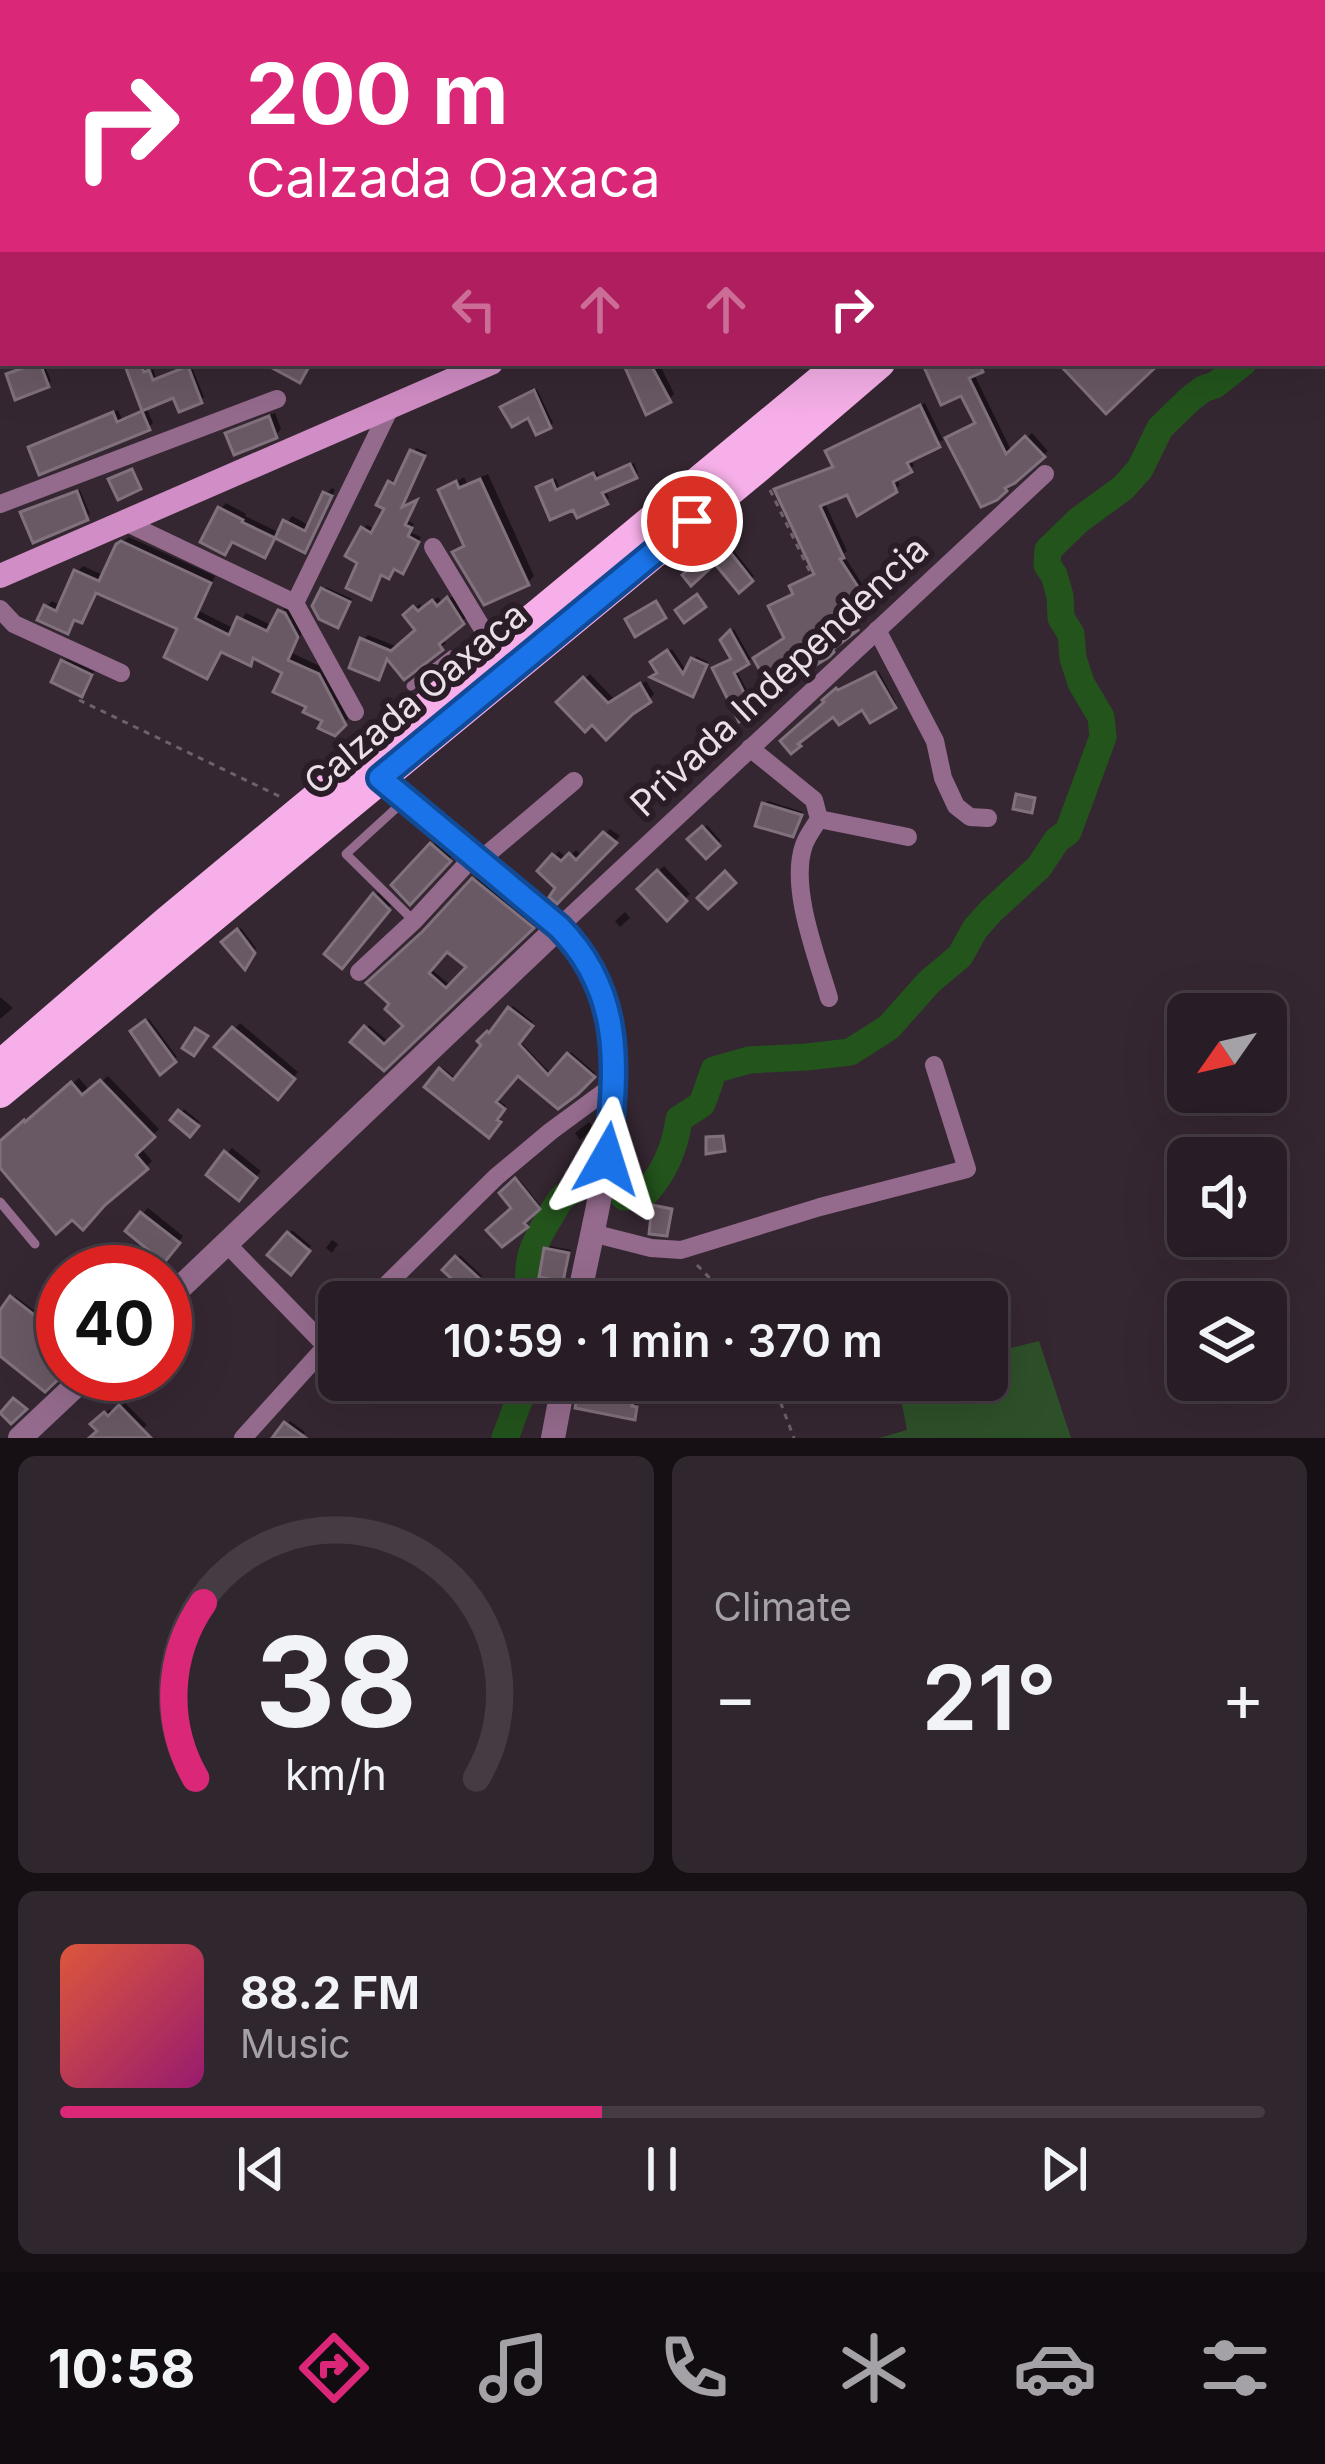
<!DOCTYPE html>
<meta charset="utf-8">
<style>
body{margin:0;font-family:Inter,sans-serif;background:#30262e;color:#f1f3f6;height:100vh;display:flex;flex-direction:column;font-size:45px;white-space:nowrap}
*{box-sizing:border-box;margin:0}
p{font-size:39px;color:#a5a2a7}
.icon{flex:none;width:66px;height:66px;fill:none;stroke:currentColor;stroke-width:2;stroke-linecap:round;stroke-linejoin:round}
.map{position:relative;height:1438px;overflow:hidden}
.drawer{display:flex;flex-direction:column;gap:18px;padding:18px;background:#161015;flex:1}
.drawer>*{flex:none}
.guide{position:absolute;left:0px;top:0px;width:1326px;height:366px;box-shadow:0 12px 48px #0002,0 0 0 3px #443b43;background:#db2777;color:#fff;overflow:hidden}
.needle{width:78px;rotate:236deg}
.controls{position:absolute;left:1167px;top:993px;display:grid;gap:24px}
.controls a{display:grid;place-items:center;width:120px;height:120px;border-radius:18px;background:#281d26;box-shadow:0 12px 48px #0002,0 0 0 3px #443b43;font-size:60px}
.speed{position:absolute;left:36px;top:1245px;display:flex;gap:24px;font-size:60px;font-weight:700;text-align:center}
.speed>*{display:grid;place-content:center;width:156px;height:156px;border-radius:50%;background:#281d26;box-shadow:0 12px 48px #0002,0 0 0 3px #443b43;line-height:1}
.speed .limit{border:18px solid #d22;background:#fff;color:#111}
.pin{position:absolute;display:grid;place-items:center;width:102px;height:102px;color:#fff;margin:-51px;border:6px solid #fff;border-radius:50%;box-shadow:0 3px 12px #0007}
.me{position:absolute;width:132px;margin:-66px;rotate:6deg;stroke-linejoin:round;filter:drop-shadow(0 0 9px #0008)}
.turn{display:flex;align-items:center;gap:42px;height:252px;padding:0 48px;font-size:54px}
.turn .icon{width:156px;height:156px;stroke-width:2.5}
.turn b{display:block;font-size:84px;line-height:102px}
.lanes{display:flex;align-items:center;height:114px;padding:0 48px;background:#0003;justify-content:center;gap:60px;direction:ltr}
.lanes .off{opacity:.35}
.big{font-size:90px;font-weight:600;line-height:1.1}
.drawer .tile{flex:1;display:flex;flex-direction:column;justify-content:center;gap:18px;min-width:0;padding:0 42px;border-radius:18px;background:#30262e}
.drawer .dial{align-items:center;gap:0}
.dial svg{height:312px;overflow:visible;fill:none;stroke:#443b43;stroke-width:7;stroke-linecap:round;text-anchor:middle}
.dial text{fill:#f1f3f6;stroke:none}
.song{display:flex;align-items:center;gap:36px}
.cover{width:144px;height:144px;border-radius:18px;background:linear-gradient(135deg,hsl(10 70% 55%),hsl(320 70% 35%))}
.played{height:12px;border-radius:6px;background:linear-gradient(90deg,#db2777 45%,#443b43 45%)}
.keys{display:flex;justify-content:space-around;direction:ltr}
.heat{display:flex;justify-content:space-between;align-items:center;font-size:66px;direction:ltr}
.drawer .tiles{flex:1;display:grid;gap:18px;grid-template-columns:1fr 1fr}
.tile:last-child{grid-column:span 2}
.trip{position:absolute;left:318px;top:1281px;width:690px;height:120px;border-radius:18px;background:#281d26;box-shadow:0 12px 48px #0002,0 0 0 3px #443b43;font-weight:600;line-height:120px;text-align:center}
.menu{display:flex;height:192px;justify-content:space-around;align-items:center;background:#100c0f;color:#a5a2a7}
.menu .icon{width:84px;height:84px}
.menu .current{color:#db2777}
.menu b{font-size:54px;color:#f1f3f6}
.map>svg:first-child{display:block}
.green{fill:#2e5029}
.shadow{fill:#0007;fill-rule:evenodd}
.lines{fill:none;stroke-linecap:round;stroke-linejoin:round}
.river{stroke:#23541c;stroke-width:27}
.building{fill:#695965;stroke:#81707d;stroke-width:3;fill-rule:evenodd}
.path{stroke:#6d616b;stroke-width:3;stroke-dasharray:6 6;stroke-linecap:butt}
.service{stroke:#956b8d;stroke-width:9}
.minor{stroke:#956b8d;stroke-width:18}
.tertiary{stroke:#956b8d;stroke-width:24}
.secondary{stroke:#d18dc5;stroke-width:24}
.primary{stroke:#f6afe8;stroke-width:30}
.route-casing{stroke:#114b97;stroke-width:30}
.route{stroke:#1a73e8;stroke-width:21}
.labels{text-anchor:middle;stroke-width:12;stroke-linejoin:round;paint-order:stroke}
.street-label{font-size:36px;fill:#eae1e8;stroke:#2b1d28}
</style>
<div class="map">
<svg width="1325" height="1438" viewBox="0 0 1325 1438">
<rect width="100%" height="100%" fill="#352732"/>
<polygon class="green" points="1039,1341 1071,1438 879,1438 907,1430 898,1384 914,1380 987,1380 987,1354"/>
<g class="shadow">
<polygon points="1082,0 1105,0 1112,3 1080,3"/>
<polygon points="36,363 44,363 51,381 47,385 9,375"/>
<polygon points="121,363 144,363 148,371 153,369 156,378 191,365 204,397 200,400 175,394 146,407 153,423 148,428 31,447 36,443 118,410 122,419 145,410 129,367 124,369"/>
<polygon points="626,363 659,363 674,394 669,399"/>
<polygon points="932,363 990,363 973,372 1012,452 1032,433 1048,451 996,497 949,438 977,421 963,392 928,367"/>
<polygon points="537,389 553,423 550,426 506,404"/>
<polygon points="925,403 943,440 910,458 914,466 896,477 900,485 896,489 848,491 824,501 847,551 843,554 866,590 863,592 865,595 854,605 863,617 858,622 860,624 856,628 787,638 772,606 795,593 797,583 816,573 777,489 782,485 836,465 833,448"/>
<polygon points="275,413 281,429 276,435 228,434 234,428"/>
<polygon points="416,448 426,452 401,508 407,520 414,524 410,532 421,537 406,566 395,566 382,573 370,597 361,561 363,529 367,525 376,530 388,508 390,483 394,479 399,482"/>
<polygon points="634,463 638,473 635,476 605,489 609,498 606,501 578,514 543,484 556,479 560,489 597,472 599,477"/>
<polygon points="488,474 534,576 527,583 455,552 466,544 442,491 464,477 467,483"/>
<polygon points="332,488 335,490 310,543 304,549 277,535 265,555 233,540 225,551 221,509 226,503 246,514 245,516 280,533 292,516 310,526 326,494"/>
<polygon points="80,490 90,514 86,517 23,512"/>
<polygon points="129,537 215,576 199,611 235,629 246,613 273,626 286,606 303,630 292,653 324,668 350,717 334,732 325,719 309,706 286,672 257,657 251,662 223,649 207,675 181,628 98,591 88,614 82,620 76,617 67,630 46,607 52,601 61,606 77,572 83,566 105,576 118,545"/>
<polygon points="724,538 754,576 739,589 716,560 703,555"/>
<polygon points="326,587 352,599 341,621 323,590"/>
<polygon points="454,595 467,617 442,638 446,643 441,647 389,656 378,677 363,640 368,635 398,647 419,630 407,615 420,604 424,609 438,597 443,603"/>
<polygon points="734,629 751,659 736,669 756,708 753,711 716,669 734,658 724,640"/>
<polygon points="672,649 687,672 696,656 708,662 695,690 660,672 657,659"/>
<polygon points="67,659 94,671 85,690 63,662"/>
<polygon points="879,672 896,703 894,705 871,719 863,705 840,721 834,712 799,739 801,742 792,750 784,741 827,703 826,700 840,688 841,690"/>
<polygon points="590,674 615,700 646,681 654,694 649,700 592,721 560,702"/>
<polygon points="768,801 803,812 795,830 764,804"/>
<polygon points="707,825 721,841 706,855 692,839"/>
<polygon points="610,829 620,836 590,868 559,888 541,870 559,851 567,859 576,850 583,857"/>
<polygon points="438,840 454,854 410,901 395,885"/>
<polygon points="664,866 690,894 667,916 641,889"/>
<path d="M478 876 535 923 384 1067 354 1042 369 1025 390 1043 407 1026 394 1004 428 930ZM447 948 470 967 452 987 430 968Z"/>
<polygon points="378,892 391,905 342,965 328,953"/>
<polygon points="625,912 630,918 620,927 615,921"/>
<polygon points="241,928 256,948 248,963 225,942"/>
<polygon points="0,997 13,1008 0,1019"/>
<polygon points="513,1006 533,1022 519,1040 552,1075 571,1052 595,1073 576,1092 518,1072 496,1098 506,1106 498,1116 501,1119 489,1134 428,1086 443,1068 458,1080"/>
<polygon points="149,1019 177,1057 161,1071 134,1032"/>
<polygon points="240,1023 298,1072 277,1096 219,1047"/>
<polygon points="108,1076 159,1129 140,1147 152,1161 146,1167 107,1200 3,1167 0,1170 0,1146 79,1078 90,1091"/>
<polygon points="184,1109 200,1122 190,1133 174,1120"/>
<polygon points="589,1122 594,1128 580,1140 575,1133"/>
<polygon points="232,1148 261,1171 244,1192 227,1153"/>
<polygon points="624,1173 635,1178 630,1185 622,1181"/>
<polygon points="519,1179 540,1205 524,1219 527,1223 503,1243 515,1208 503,1193"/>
<polygon points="148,1208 183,1236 170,1253 142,1214"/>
<polygon points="292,1230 311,1246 291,1271 272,1255"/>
<polygon points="332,1240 338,1244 332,1253 326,1248"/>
<polygon points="550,1246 571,1250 566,1276 562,1279 547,1249"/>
<polygon points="460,1255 482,1276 468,1290 446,1270"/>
<polygon points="369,1279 358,1291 359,1302 345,1302"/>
<polygon points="15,1296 47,1320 52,1314 58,1318 63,1313 63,1371 0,1352 0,1308 3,1311"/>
<polygon points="582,1380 619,1380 619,1383 637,1387 633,1404 638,1405 636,1415 634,1417"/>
<polygon points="125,1403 147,1425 133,1438 93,1438 101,1431 94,1424 110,1409 114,1414"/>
<polygon points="290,1421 305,1432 300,1438 276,1438"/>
</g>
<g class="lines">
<g class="river">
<polyline points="1323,257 1325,256"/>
<path d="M624 1197 643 1196C664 1174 675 1149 679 1119L702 1104 714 1070 749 1060 807 1057 850 1052 869 1040 889 1027 929 982 960 956 975 929 991 911 1039 867 1057 840 1068 832 1103 737 1101 717 1081 683 1073 658 1071 634 1061 618 1060 596 1054 575 1047 565 1048 550 1079 520 1123 488 1140 469 1160 428 1190 399 1203 389 1215 385 1243 363"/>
<path d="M530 1302C526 1263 529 1250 550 1217 558 1203 561 1195 576 1189"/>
<polyline points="505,1438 523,1390 523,1380"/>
</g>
</g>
<g class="building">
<polygon points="37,363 40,363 49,387 15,400 6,374"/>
<polygon points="124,363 140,363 144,372 149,370 153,380 188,366 202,403 179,412 173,398 142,411"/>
<polygon points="263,363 311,363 300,383"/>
<polygon points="623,363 650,363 671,402 646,415"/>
<polygon points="932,363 979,363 983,372 969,378 1006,454 1025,436 1045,457 1015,483 1005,488 1007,491 997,500 981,507 945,438 975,423 961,396 941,405 924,367"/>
<polygon points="1058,363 1160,363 1106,414"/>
<polygon points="534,390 551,428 536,435 528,418 512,427 500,407"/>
<polygon points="920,405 940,447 907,463 912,472 893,482 897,492 857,516 847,495 820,506 844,558 840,559 864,596 861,598 863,602 851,611 861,623 855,627 858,630 832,650 834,652 829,657 772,692 753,658 784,638 768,606 793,594 789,586 814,574 774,489 833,467 825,451"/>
<polygon points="142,411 150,430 39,475 28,447 113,412 117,422"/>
<polygon points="269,416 277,438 234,455 225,433"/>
<polygon points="410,450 425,456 402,507 417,500 405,525 412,528 408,536 419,542 403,574 394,569 389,579 381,575 371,600 346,588 357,563 345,556 361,527 371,533 384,509 376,505 388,481 394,484"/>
<polygon points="630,464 637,478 602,493 608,504 577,518 573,510 550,520 536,487 552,480 556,490 593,473 596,479"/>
<polygon points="132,469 141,489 118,500 108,479"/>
<polygon points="480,479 529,585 484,605 452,552 464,546 438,490 456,481 459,488"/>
<polygon points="77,491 88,520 33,543 20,512"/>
<polygon points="323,492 332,496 305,553 275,538 283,520 305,531"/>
<polygon points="218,507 243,520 242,522 275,538 265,558 232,542 225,555 200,542"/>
<polygon points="720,539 753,581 739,593 715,564 691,586 682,575 702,557 699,554"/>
<polygon points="121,541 211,583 195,618 229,635 237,617 267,631 278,610 285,613 298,637 288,660 319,674 346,725 335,736 318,728 322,721 303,712 306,707 273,692 282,673 253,658 251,666 221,652 207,679 164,657 177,629 96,593 82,623 74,620 68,634 37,620 44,605 56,611 74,570 99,581 116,544"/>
<polygon points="321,588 350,602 338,628 319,619 312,606"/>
<polygon points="697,594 706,607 684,623 675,610"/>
<polygon points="447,597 464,624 439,644 443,650 404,680 387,659 379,680 349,668 360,638 391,651 415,630 403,615 413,606 418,611 432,600 437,606"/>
<polygon points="656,601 666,618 635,637 625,619"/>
<polygon points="730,630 749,664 734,673 755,714 739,722 712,668 731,659 720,640"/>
<polygon points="667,650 683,674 691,658 707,665 693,697 650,677 657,673 650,662"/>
<polygon points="61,660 92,675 82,697 51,682"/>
<polygon points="875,672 896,708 870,723 862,710 839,725 833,717 798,744 801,746 791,754 780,741 824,702 822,700 836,688 838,690"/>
<polygon points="583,677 608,703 640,683 651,702 633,714 606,740 592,725 585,732 556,702"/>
<polygon points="1016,794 1035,798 1032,813 1013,809"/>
<polygon points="762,803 802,815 793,837 755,826"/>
<polygon points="702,826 720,846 706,859 687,839"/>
<polygon points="603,832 617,843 557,904 549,897 555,888 537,871 552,854 561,861 569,853 576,860"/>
<polygon points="430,843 451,861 410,905 391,885"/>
<polygon points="657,870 687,901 667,921 637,889"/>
<polygon points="725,871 736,883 708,909 697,898"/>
<path d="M472 878 534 928 384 1071 350 1042 364 1026 384 1044 403 1026 385 1009 389 1004 366 983 423 931ZM447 952 466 967 446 988 429 973Z"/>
<polygon points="373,893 390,910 342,969 324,954"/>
<polygon points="237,929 255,953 245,970 221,942"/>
<polygon points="508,1007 533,1026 519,1044 548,1075 567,1053 595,1077 578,1094 558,1109 518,1076 496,1102 505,1109 497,1120 501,1122 489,1138 424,1087 439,1068 453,1080 481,1045 477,1041 487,1031 489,1033"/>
<polygon points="145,1020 176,1062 160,1075 130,1031"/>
<polygon points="232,1027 295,1079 278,1100 214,1047"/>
<polygon points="195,1028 208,1036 194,1056 182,1048"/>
<polygon points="100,1080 155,1137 136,1155 148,1169 105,1205 83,1230 72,1220 56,1234 0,1168 0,1141 24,1120 25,1122 71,1082 82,1095"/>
<polygon points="178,1110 199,1126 190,1137 170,1120"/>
<polygon points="723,1136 725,1151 706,1154 706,1137"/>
<polygon points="224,1151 257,1178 239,1201 206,1175"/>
<polygon points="515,1178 540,1209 524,1223 528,1227 502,1247 486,1230 511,1208 499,1193"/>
<polygon points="652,1205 672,1209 667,1236 649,1234"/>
<polygon points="140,1212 180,1243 164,1263 125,1231"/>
<polygon points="287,1232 310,1251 291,1275 267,1255"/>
<polygon points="544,1248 569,1253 563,1282 539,1277"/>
<polygon points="455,1256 481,1280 468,1294 442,1270"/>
<polygon points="10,1296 42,1321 47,1314 53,1319 63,1308 63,1335 52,1351 63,1360 64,1374 45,1392 0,1356 0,1310"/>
<polygon points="580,1380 602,1380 601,1383 636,1390 632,1406 637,1407 635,1420 575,1408"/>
<polygon points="723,1380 781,1380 781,1381 731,1400"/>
<polygon points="13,1398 27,1409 11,1424 0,1413"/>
<polygon points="119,1405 151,1438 89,1438 97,1431 90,1424 104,1412 108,1416"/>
<polygon points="284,1422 306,1438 272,1438"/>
</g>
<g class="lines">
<g class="path">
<polyline points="383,0 388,3"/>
<polyline points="723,0 726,3"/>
<polyline points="753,3 756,0"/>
<polyline points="770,490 812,576"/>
<polyline points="79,700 283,798"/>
<polyline points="697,1265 733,1302"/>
<polyline points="772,1380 794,1438"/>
</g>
<g class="service">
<polyline points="411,686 451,655 461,666"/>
<polyline points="404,801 346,854 414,921"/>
<polyline points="0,1202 35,1244"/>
</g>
<g class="minor">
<polyline points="822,0 824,3"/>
<polyline points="1162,0 1168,3"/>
<polyline points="1203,0 1204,3"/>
<polyline points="0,53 3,55"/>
<polyline points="0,270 3,272"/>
<polyline points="0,350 3,349"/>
<polyline points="0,504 277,399"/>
<polyline points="125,522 295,603"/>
<polyline points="433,547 496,651"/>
<polyline points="0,609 14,624 121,673"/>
<polyline points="877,630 935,741 943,778 956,806 970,817 988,818"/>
<polyline points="355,712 295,603 391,406"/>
<path d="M750 748 814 800 819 819C814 827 807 836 804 845 789 887 817 957 829 998"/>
<polyline points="819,819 908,837"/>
<polyline points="478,862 574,781"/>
<polyline points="559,927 1045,474"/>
<polyline points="359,972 414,921 473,857"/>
<polyline points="592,1233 651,1248 681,1250 820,1207 967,1169 934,1065"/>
<polyline points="227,1244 325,1345"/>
<polyline points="369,1302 496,1177 551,1131 615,1084"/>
<polyline points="243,1438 339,1332"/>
</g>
<g class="tertiary">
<path d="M369 765 379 778 404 801 559 927C575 943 589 959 598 979 637 1070 596 1208 578 1302"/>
<polyline points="165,1302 559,927"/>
<polyline points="20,1438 88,1374"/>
<polyline points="553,1438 564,1380"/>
</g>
<g class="secondary">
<polyline points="1182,3 1187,0"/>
<polyline points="0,576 491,363"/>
</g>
<g class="primary">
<polyline points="1263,3 1266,0"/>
<polyline points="1296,3 1299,0"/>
<polyline points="0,1065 167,921 841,363"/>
<polyline points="0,1093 759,467 880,363"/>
</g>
</g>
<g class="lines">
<g class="route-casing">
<path id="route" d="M607 1159C616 1072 626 995 559 927L380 778 692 521"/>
</g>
<use href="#route" class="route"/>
</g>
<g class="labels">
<g class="street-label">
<text transform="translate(779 676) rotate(-43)" y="13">Privada Independencia</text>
<text transform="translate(415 698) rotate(-40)" y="13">Calzada Oaxaca</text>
</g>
</g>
</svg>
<div class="controls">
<a><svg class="needle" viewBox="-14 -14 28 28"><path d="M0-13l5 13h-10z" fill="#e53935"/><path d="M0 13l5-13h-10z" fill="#a5a2a7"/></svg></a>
<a><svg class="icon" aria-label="sound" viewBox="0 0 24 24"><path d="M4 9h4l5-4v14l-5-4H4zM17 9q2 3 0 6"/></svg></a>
<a><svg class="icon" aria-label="layers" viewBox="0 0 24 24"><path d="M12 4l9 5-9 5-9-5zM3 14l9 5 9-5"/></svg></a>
</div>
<div class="speed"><div class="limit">40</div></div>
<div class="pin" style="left:692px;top:521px;background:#d93025"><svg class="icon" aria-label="arrive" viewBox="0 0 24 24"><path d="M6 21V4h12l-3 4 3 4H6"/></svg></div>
<svg class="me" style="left:607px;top:1159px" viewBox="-20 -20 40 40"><path d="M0-17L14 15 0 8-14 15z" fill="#1a73e8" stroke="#fff" stroke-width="4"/></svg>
<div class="trip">10:59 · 1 min · 370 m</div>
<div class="guide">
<div class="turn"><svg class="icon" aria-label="right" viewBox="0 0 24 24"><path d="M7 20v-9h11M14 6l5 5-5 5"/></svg><div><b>200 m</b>Calzada Oaxaca</div></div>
<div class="lanes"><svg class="icon off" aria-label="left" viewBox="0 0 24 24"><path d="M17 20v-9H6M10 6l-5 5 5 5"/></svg><svg class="icon off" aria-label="ahead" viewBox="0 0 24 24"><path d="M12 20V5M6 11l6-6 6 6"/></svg><svg class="icon off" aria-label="ahead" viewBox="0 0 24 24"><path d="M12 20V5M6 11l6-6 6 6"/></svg><svg class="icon" aria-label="right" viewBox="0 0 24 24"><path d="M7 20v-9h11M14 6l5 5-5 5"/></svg></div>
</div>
</div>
<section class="drawer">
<div class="tiles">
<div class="tile dial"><svg viewBox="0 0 100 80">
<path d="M14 69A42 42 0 1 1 86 69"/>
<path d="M14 69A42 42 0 0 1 16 24" stroke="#db2777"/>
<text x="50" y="56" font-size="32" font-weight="700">38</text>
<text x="50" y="72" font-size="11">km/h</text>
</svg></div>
<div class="tile"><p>Climate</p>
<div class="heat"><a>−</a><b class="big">21°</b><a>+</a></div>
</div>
<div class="tile">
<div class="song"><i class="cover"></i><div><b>88.2 FM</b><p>Music</p></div></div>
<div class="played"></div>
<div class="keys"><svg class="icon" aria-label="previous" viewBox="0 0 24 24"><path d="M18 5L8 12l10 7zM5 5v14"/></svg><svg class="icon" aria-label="pause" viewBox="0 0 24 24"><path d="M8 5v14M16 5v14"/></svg><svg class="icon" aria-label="next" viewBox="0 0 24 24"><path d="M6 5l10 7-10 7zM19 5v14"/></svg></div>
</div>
</div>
</section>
<nav class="menu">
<b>10:58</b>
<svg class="icon current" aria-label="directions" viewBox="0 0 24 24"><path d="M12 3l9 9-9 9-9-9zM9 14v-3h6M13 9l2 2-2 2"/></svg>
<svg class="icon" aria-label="music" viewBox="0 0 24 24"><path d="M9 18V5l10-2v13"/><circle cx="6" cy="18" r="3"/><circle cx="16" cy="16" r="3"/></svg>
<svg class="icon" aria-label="phone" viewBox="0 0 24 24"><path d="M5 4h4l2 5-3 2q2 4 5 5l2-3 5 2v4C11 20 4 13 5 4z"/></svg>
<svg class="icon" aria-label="climate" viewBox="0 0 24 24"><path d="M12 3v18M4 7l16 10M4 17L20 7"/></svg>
<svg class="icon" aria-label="car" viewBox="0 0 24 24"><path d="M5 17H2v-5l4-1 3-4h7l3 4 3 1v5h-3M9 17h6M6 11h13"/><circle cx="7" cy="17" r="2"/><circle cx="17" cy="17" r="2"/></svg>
<svg class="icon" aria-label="filters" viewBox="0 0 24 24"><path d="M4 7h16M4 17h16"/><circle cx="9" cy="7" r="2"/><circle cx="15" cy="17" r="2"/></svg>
</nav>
